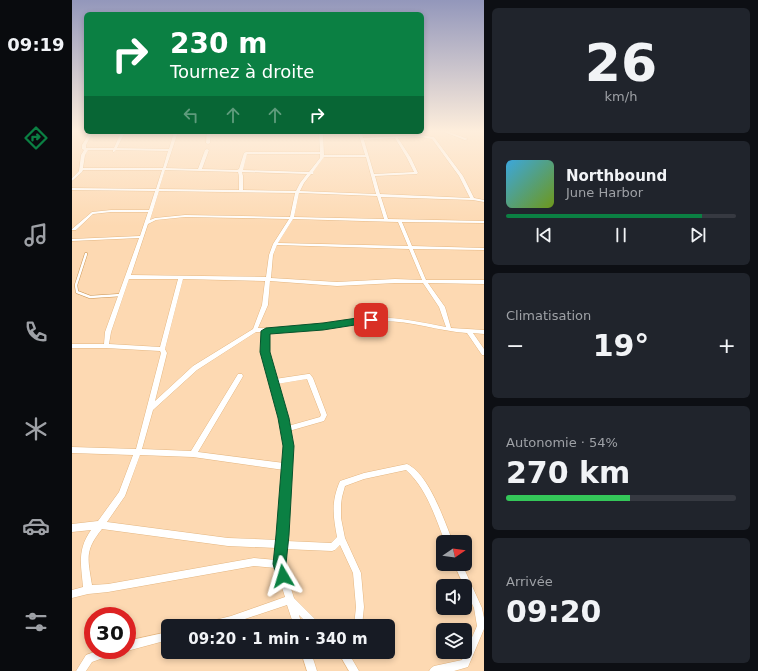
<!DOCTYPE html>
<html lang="fr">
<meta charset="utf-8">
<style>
body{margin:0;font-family:"DejaVu Sans",sans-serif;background:#20242c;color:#f1f3f6;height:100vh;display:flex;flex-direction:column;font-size:15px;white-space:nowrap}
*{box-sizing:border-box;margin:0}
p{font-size:13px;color:#9ea1a6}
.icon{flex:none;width:22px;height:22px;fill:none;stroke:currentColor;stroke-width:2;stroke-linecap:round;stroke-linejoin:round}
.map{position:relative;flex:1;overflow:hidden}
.drawer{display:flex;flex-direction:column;gap:8px;padding:8px;background:#0d0f14;width:274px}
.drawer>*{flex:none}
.guide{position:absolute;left:12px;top:12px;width:340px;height:122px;border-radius:6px;box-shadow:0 2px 6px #0003;background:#0b8043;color:#fff;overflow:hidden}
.needle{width:26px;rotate:77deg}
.controls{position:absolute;left:364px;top:535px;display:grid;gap:8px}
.controls a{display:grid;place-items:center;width:36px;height:36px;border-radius:6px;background:#171b24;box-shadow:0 2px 6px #0003;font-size:20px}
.speed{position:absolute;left:12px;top:607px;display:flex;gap:8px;font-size:20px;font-weight:700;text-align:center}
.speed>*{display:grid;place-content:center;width:52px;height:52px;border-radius:50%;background:#171b24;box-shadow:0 2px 6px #0003;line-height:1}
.speed .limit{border:6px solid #d22;background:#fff;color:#111}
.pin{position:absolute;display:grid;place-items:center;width:34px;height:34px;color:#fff;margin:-17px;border-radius:8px;box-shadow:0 2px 6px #0006}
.me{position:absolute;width:44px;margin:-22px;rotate:353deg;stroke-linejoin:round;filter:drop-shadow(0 0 3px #0008)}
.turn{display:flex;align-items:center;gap:14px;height:84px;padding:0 20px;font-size:18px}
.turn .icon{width:52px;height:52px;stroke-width:2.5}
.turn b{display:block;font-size:28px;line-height:34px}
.lanes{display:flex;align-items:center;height:38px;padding:0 20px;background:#0003;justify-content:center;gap:20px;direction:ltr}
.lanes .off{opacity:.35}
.big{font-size:30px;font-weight:800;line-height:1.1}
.drawer .widget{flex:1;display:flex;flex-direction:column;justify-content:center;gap:6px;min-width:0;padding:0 14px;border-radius:6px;background:#20242c}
.drawer .dial{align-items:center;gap:0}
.dial b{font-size:52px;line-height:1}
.song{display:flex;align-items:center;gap:12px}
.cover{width:48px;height:48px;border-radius:6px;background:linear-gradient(135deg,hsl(200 70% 55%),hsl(80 70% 35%))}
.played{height:4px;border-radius:2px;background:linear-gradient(90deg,#0b8043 85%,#363941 85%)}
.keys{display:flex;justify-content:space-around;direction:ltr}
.heat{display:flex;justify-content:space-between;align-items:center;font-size:22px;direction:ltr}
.charge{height:6px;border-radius:3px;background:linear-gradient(90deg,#34c759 54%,#363941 0)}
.trip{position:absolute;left:89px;top:619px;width:234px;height:40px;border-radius:6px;background:#171b24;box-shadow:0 2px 6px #0003;font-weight:800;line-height:40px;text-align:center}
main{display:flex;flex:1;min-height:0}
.dock{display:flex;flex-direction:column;width:72px;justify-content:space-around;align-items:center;background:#090b0e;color:#9ea1a6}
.dock .icon{width:28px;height:28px}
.dock .current{color:#0b8043}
.dock b{font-size:18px;color:#f1f3f6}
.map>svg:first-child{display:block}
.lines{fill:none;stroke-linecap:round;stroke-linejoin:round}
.lane-casing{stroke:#ca924e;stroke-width:3.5}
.street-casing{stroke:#ca924e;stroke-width:0.5}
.lane{stroke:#fff;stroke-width:2.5}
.street{fill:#fff;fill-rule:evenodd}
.route{fill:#0b8043;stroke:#07532c}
</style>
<main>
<nav class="dock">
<b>09:19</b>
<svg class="icon current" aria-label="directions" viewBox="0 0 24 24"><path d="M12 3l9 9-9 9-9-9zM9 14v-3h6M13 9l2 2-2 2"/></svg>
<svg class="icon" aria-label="music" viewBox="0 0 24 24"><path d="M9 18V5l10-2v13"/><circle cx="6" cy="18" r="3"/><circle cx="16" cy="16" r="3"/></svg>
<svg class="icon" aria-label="phone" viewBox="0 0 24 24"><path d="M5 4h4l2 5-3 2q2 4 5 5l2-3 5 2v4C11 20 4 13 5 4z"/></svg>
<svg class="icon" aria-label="climate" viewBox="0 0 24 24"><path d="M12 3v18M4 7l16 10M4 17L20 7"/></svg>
<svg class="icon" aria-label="car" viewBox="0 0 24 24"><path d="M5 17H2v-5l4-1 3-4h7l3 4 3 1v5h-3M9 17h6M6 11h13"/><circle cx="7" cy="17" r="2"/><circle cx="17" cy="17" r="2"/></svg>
<svg class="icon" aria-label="filters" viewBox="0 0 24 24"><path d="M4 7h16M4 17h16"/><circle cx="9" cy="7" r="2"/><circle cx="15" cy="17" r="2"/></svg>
</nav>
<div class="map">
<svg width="412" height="671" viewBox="0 0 412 671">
<rect width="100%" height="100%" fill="#fdd9b2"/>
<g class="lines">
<g class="lane-casing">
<polyline id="lane" points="14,254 4,285 5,292 18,297 49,295"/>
</g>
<g class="street-casing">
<g id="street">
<path d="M18 132H21L14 145V148H42L49 132H53L45 148 97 149 102 132H106L94 168 126 169 133 150 135 149 137 150 130 169 165 170 167 169 172 153 174 152H248L247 132H251L252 155H293L286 132H290L291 138 348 135 361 137H362L391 176 402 198 412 200V202L401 200 309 197 316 219 412 221V223L330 222 340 246 412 248V250L341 249 354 280H412V284L356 283 373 307 379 328 412 330V334L401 333 412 349V355H410L395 333C366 331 337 320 307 321 270 322 234 333 197 333L196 352 203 379 236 374H238L241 378 255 415 252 421 217 431 220 446 214 541 259 543 265 537C261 515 259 502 268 481L292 473 335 464C357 474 372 520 381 542H373C363 517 355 489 334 470L292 479 273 486 270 497 269 504V518L273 538 289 573 292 607 290 626H282L284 607 281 573 268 545 263 550 260 551 213 549 211 564 222 598 247 623 248 626H238L227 615 230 626H222L215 605 152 626H131L132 623 135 622 159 616 213 597 204 568 182 566 36 592 16 594 0 598V590L11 587C9 564 5 550 19 530L0 532V524L26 521 47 492 61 455 0 453V447L64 449 89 353 88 351 34 348H0V344H32L33 332 67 238 0 241V239L68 236 76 212H39L21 214 4 230H0V229L20 212 39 210H77L83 191 0 190V188L84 189 90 170H11L10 172 0 181V178L7 171 9 155 12 150 10 149V145ZM348 137 360 139 387 176 398 198 308 194 303 176 345 174 346 173 339 158 326 138ZM323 138 335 158 342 172 302 174 292 140ZM16 150H41V152H42L44 150 96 151 91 168H11L13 155ZM175 154H248V158L237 172 171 170ZM252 157H294L304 194 228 191 232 183 239 174H241L242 173 241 172ZM93 170 166 172 167 176V190L87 189ZM170 172 235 174 228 183 224 191 171 190V176ZM87 191 223 193 218 217 113 215 83 218 78 220ZM227 193 305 196 312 219 222 217ZM113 217 217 219 201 244 197 255 194 277 59 275 76 224 84 220ZM221 219 326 222 336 246 206 243ZM205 245 337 249 350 280 323 279 265 282 199 278 201 255ZM57 279H106L88 347 37 344 39 332ZM111 279 193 281 190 305 181 329 121 366 83 401 95 353 93 349ZM198 281 265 286 323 283H351L367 307 374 327C347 322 321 316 294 318 258 320 223 330 186 328L196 305ZM184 332H191L190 352 208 418 214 446 212 463 126 452 170 378 171 376 170 374H166L119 451 70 449 81 410 125 370ZM235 379 249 415 248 417 216 426 205 384ZM68 455 121 457 212 470 206 540 156 538 35 522 53 496ZM30 529 156 546 205 548 204 560 182 558 36 584 20 585C16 559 12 551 30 529Z"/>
<polygon points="135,132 139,132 138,143 136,144 134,143"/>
<polygon points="372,132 377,132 396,139 393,140"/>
<polygon points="382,564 390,564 410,608 412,618 412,629 396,667 382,671 357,671 359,668 362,666 390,660 405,626 402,608 393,589 393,586 392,586"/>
<polygon points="96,632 96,640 55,651 54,650 55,650 55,641"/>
<polygon points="28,650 47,650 45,653 20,662 14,671 4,671 14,655"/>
<polygon points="229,652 239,652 245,671 235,671"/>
<polygon points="266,652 276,652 287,671 277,671"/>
</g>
</g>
<use href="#lane" class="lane"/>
<use href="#street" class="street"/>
</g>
<linearGradient id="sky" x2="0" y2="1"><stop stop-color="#9397bb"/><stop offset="0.58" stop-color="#feeedc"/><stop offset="1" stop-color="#feeedc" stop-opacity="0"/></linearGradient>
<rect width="412" height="226" fill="url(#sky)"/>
<polygon class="route" points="299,316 302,317 303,320 302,322 251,330 198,334 198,352 217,418 222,446 217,535 214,564 217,576 215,581 211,583 206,581 201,564 204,535 211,446 206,418 188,352 189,331 194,328 251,323"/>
</svg>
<div class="controls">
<a><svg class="needle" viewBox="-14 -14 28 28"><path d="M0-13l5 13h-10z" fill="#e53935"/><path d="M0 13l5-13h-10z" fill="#9ea1a6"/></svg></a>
<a><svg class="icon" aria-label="sound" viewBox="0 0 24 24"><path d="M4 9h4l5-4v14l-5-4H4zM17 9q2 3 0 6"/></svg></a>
<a><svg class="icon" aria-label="layers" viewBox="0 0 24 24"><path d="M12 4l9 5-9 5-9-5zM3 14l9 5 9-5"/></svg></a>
</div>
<div class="speed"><div class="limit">30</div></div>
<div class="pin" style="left:299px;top:320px;background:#d93025"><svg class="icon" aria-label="arrive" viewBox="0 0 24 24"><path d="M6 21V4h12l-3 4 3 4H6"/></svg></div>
<svg class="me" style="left:211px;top:576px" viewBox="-20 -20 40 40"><path d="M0-17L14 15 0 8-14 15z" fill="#0b8043" stroke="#fff" stroke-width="4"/></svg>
<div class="trip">09:20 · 1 min · 340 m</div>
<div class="guide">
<div class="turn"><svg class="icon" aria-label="right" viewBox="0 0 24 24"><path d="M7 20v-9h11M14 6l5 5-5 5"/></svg><div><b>230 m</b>Tournez à droite</div></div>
<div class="lanes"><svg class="icon off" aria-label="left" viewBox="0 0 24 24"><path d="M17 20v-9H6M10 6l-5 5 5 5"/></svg><svg class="icon off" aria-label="ahead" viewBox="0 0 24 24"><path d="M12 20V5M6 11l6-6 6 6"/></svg><svg class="icon off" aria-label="ahead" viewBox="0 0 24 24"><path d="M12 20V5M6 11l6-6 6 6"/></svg><svg class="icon" aria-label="right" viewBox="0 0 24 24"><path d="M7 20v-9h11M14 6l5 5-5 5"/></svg></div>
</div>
</div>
<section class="drawer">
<div class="widget dial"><b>26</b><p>km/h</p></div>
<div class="widget">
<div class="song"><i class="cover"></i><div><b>Northbound</b><p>June Harbor</p></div></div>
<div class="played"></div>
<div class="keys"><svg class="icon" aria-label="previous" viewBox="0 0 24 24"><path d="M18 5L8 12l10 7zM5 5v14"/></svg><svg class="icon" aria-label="pause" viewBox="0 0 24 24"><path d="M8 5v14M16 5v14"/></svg><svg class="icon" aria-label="next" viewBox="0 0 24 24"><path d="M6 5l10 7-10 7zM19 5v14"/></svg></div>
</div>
<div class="widget"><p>Climatisation</p>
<div class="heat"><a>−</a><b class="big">19°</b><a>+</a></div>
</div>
<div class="widget"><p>Autonomie · 54%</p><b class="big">270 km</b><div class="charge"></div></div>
<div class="widget"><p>Arrivée</p><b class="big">09:20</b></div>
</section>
</main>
